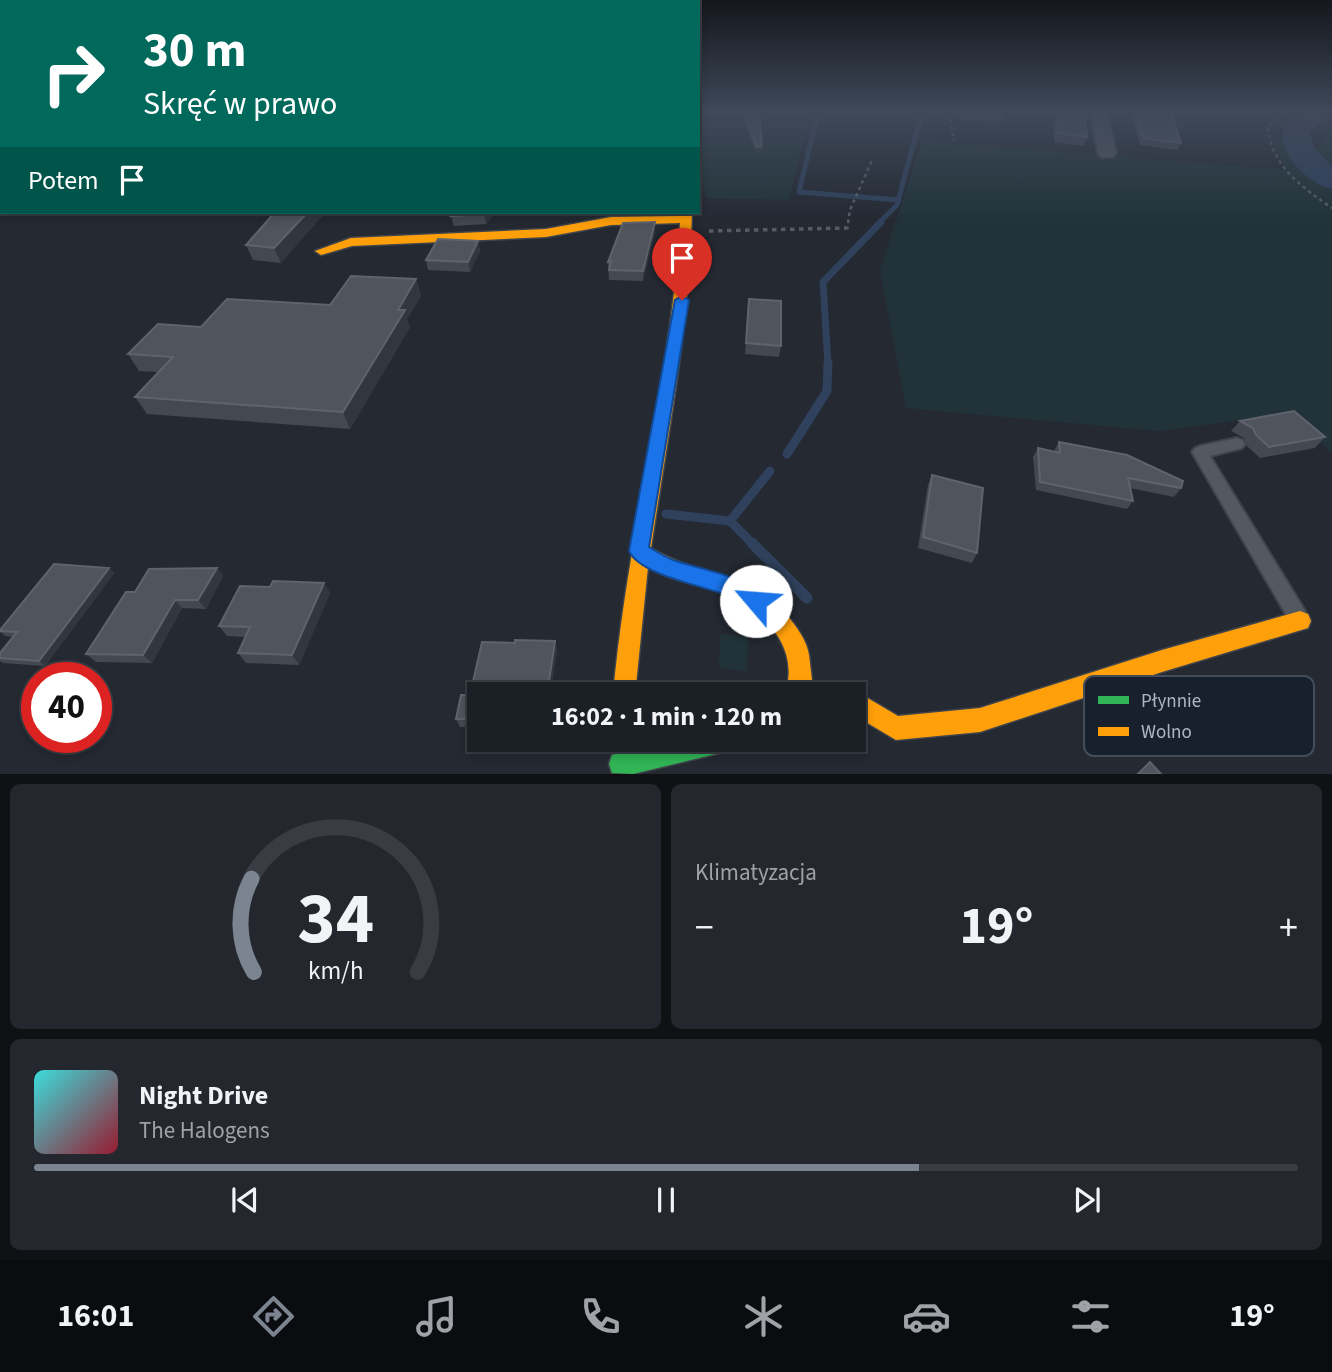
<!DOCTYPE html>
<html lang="pl">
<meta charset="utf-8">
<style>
body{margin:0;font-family:"Source Sans 3",sans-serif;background:#24272e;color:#f1f3f6;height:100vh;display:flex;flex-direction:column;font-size:26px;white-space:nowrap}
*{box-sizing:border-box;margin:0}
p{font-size:23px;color:#a0a2a7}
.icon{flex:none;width:38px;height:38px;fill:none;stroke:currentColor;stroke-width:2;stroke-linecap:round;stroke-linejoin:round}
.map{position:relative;height:774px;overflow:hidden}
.drawer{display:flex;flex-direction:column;gap:10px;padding:10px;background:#0f1115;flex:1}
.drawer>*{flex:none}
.top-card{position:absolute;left:0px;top:0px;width:700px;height:214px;box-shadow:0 4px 10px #0003,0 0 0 2px #393d43;background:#00695c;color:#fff;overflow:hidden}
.speed{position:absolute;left:21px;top:662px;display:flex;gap:14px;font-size:35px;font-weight:700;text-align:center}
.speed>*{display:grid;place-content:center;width:91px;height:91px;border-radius:50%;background:#1b1f26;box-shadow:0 4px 10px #0003,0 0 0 2px #393d43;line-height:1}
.speed .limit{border:10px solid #d22;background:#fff;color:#111}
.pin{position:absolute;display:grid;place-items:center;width:60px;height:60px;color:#fff;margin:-72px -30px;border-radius:50% 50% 50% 0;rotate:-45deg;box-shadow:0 0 7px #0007}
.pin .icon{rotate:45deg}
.me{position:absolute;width:77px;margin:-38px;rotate:297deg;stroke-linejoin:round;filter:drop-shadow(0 0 5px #0008)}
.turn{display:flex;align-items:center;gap:24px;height:147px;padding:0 28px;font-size:32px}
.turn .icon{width:91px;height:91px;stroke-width:2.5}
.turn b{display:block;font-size:49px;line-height:60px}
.then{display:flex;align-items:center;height:66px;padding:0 28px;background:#0003;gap:14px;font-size:26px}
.big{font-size:52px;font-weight:700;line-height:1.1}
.drawer .widget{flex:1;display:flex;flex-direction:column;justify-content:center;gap:10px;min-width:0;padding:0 24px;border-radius:10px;background:#24272e}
.drawer .dial{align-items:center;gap:0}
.dial svg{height:182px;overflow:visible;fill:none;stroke:#393d43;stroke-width:7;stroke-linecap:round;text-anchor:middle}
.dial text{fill:#f1f3f6;stroke:none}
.song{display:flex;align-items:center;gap:21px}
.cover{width:84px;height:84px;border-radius:10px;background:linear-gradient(135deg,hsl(180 70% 55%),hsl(350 70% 35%))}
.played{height:7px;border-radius:4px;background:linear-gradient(90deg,#7c8492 70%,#393d43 70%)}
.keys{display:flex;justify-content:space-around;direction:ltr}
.heat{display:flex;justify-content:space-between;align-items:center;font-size:38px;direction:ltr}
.drawer .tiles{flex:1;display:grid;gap:10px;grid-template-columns:1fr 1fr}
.widget:last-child{grid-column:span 2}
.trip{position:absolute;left:467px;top:682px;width:399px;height:70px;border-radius:0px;background:#1b1f26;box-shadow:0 4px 10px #0003,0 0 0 2px #393d43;font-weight:700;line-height:70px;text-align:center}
.dock{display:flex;height:112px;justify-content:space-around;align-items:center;background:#0b0c0f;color:#a0a2a7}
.dock .icon{width:49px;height:49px}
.dock .active{color:#7c8492}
.dock b{font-size:32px;color:#f1f3f6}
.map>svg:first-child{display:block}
.green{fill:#213338}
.water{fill:#2f415c}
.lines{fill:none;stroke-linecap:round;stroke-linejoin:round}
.stream-far3{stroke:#2f415c;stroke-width:5}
.stream-far2{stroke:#2f415c;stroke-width:7}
.stream-far1{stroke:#2f415c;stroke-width:9}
.stream{stroke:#2f415c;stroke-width:11}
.river{fill:#2f415c;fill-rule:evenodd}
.lane-casing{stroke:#40444b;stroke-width:4}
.street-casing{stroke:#40444b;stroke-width:4}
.fast-casing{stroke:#40444b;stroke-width:3}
.slow-casing{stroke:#40444b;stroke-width:3}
.path-far1{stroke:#565c63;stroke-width:2.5;stroke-dasharray:3.5 3.5;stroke-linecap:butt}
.path{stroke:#565c63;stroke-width:3.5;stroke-dasharray:4.5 4.5;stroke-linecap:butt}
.lane{fill:#545860;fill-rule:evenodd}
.street{fill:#545860;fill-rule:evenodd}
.fast{fill:#30b455;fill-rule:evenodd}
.slow{fill:#ff9f0a;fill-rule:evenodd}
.wall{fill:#444851}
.shaded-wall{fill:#32373f}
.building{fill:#4f545d;stroke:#5e636e;stroke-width:2}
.route{fill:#1a73e8;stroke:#114b97;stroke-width:2}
.key{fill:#18202d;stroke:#444d5b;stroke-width:2}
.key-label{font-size:19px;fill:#acb5c5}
</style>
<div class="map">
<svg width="1332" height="774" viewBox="0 0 1332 774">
<rect width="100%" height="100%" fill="#242932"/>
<g class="green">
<polygon points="776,122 807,125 789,200 706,198 698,151 698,123"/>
<polygon points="1332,123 1332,453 1289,414 1159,431 906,408 880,270 922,141 1286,170 1270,139 1319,148"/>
<polygon points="720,634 748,637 747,671 719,668"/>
</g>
<polygon class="water" points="1305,112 1332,112 1332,115 1312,129 1306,140 1288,136"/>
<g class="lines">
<g class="stream-far3">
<polyline points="818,112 799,192 899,200"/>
<polyline points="879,223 897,205 922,112"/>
</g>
<polyline class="stream-far2" points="828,364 823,282 881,222"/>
<g class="stream-far1">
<polyline points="787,454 827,391 828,363"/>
<polyline points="666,514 730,521"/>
<polyline points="753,544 730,521 770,471"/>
</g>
<polyline class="stream" points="752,543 807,598"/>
<path class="river" d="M1300 112H1330L1310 134 1314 148 1332 166V189C1309 184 1283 159 1282 134L1289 121Z"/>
<g class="lane-casing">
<polygon id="lane" points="1237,438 1242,440 1245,444 1242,448 1210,456 1305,611 1307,617 1305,623 1298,626 1291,623 1192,452 1195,448 1200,446"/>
</g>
<g class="street-casing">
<polygon id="street" points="1091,112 1107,112 1116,153 1113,157 1101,157 1098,153"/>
</g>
<g class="fast-casing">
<polygon id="fast" points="671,740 736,740 732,748 724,752 633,774 612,773 609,764 612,755"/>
</g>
<g class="slow-casing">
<g id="slow">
<path d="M680 212H692C689 325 668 436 651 548 700 578 759 573 794 624 804 638 809 647 810 663 811 674 814 685 810 695H784C801 653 769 614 730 596 704 584 673 583 648 567L635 695H613C627 536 671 383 680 223L611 225 546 237 352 246 321 255 315 251 351 238 546 229 611 217 680 216Z"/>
<polygon points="1300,611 1308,614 1311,621 1308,628 1162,672 980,732 896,740 854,715 854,695 845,695 854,690 898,716 980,708 1162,650"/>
</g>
</g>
<g class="path-far1">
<polyline points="949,112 954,141"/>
<path d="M1282 112 1268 128C1272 167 1302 187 1332 208"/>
<polyline points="848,223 850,210 873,158"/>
</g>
<polyline class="path" points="709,231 847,228 848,222"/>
<use href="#lane" class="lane"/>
<use href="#street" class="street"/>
<use href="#fast" class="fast"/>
<use href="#slow" class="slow"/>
</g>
<g class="wall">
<polygon points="741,112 759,112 762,151 756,152"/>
<polygon points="926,112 1003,112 1003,116 1001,123 926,115"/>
<polygon points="1130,112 1171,112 1181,143 1177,150 1140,145"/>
<polygon points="1207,112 1241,112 1230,119"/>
<polygon points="1057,113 1087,137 1083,146 1054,142 1054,122"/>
<polygon points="275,212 281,263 253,260 246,245"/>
<polygon points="454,212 495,212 486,224 454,226 451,216"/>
<polygon points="655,222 655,231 643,281 609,280 608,262"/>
<polygon points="478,241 480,251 470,272 428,270 426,260"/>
<polygon points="416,279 421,296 407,319 410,327 350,429 147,414 135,397 159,372 139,371 128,354 201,327 330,305"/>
<polygon points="749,299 781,346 779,357 745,354"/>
<polygon points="1240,421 1325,437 1315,448 1260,458 1247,446 1244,438 1231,431"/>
<polygon points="1059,442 1181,488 1174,497 1130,488 1133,501 1127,509 1036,490 1033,457 1038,448 1054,451"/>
<polygon points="932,475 977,553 972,563 918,548 928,485"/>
<polygon points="109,568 114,573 45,666 3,663 0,661 0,653 13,637 6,636 0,632"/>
<polygon points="217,568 223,576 206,609 182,608 152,663 96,662 86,654"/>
<polygon points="324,583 330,593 299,665 246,663 238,653 245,637 227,636 219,626 270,587"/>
<polygon points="555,641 557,650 550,695 480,695 480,727 460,727 456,719 470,695 515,643"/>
</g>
<g class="shaded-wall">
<polygon points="1233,112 1241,112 1230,119"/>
<polygon points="762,146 762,151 756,152 757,147"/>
<polygon points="308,212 326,212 281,263 274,248"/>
<polygon points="486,212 495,212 486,224 484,214"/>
<polygon points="655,222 655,231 643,281 643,271"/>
<polygon points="478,241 480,251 470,272 468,262"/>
<polygon points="416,279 421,296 407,319 410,327 350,429 343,412 398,310"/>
<polygon points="109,568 114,573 45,666 39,661"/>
<polygon points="217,568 223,576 206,609 198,600"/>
<polygon points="324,583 330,593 299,665 292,655"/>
<polygon points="175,600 182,608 152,663 143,655"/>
<polygon points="555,641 557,650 550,695 548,688"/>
</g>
<g class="building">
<polygon points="743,112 759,112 762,146 757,147"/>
<polygon points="971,112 1003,112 1003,116"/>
<polygon points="1135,112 1171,112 1181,143 1143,138"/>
<polygon points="1057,113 1085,117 1087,137 1058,133"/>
<polygon points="275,212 308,212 274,248 246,245"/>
<polygon points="454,212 486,212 484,214 451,216"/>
<polygon points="655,222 643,271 609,270 611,261 608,262 623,223"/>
<polygon points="438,239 478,241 468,262 426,260"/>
<polygon points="351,276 416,279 398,310 405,310 343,412 135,397 173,357 128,354 158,324 201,327 227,299 330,305"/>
<polygon points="749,299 781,301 781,346 746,343"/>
<polygon points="1294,411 1325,437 1269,447 1256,435 1253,428 1240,421"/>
<polygon points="1059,442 1127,455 1183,481 1181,488 1128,478 1133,501 1040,482 1038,448 1060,453"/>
<polygon points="932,475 983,488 977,553 923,537"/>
<polygon points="54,564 109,568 39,661 0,658 0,653 17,632 0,631 0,630"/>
<polygon points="217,568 198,600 175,600 143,655 86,654 126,592 135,592 149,569"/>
<polygon points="273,581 324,583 292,655 238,653 250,627 219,626 240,586 270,587"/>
<polygon points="515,640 555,641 548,688 506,686 505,695 480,695 480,719 456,719 461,695 470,695 482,642 515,643"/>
<polygon points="1150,762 1161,774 1138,774"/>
</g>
<linearGradient id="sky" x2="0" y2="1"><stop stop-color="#14171c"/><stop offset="0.51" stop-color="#3f495a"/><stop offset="1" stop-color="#3f495a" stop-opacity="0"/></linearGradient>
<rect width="1332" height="220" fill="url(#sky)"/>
<path class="route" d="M682 296 689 300 649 547C657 552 665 557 673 560 698 569 755 577 767 601L763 608 756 611C746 607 738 599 727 595 703 586 640 575 629 551L675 300Z"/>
<rect x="1084" y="676" width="230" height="80" rx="10" class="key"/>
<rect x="1098" y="696" width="31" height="8" fill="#30b455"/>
<rect x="1098" y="727" width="31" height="9" fill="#ff9f0a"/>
<g class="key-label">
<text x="1141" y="707">Płynnie</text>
<text x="1141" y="738">Wolno</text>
</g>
</svg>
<div class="speed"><div class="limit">40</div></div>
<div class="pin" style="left:682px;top:300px;background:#d93025"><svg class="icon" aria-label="arrive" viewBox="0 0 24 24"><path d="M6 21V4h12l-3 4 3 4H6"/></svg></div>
<svg class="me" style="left:756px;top:601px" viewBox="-20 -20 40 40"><circle r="19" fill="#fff"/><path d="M0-13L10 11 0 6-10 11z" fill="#1a73e8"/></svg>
<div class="trip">16:02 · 1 min · 120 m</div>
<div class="top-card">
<div class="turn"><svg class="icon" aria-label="right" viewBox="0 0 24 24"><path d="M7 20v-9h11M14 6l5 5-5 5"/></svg><div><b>30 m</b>Skręć w prawo</div></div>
<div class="then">Potem<svg class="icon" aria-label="arrive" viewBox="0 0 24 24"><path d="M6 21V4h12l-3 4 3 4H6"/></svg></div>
</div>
</div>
<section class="drawer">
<div class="tiles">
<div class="widget dial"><svg viewBox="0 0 100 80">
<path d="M14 69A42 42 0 1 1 86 69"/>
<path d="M14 69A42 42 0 0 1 13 28" stroke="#7c8492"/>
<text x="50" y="56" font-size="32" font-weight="700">34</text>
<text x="50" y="72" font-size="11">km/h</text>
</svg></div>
<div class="widget"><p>Klimatyzacja</p>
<div class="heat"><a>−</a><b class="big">19°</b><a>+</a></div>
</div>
<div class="widget">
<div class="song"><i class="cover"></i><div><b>Night Drive</b><p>The Halogens</p></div></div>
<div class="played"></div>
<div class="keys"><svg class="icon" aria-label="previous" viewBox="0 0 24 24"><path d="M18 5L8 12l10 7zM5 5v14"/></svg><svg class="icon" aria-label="pause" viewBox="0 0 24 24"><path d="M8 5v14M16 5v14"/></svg><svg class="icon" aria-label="next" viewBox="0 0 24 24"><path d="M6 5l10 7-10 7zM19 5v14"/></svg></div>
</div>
</div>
</section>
<nav class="dock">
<b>16:01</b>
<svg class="icon active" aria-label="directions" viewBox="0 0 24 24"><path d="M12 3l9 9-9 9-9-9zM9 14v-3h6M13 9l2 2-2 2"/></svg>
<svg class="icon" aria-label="music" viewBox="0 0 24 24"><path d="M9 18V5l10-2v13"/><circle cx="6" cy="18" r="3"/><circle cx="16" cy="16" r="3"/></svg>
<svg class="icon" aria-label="phone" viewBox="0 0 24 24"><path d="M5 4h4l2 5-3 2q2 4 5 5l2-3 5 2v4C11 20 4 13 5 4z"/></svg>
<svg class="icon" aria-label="climate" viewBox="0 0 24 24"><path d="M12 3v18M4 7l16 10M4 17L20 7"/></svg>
<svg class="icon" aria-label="car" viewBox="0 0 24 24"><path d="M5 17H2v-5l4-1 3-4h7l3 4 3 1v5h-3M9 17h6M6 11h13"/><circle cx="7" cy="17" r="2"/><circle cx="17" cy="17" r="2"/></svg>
<svg class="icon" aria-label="filters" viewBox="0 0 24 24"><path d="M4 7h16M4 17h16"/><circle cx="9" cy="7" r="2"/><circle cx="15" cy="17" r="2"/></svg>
<b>19°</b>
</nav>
